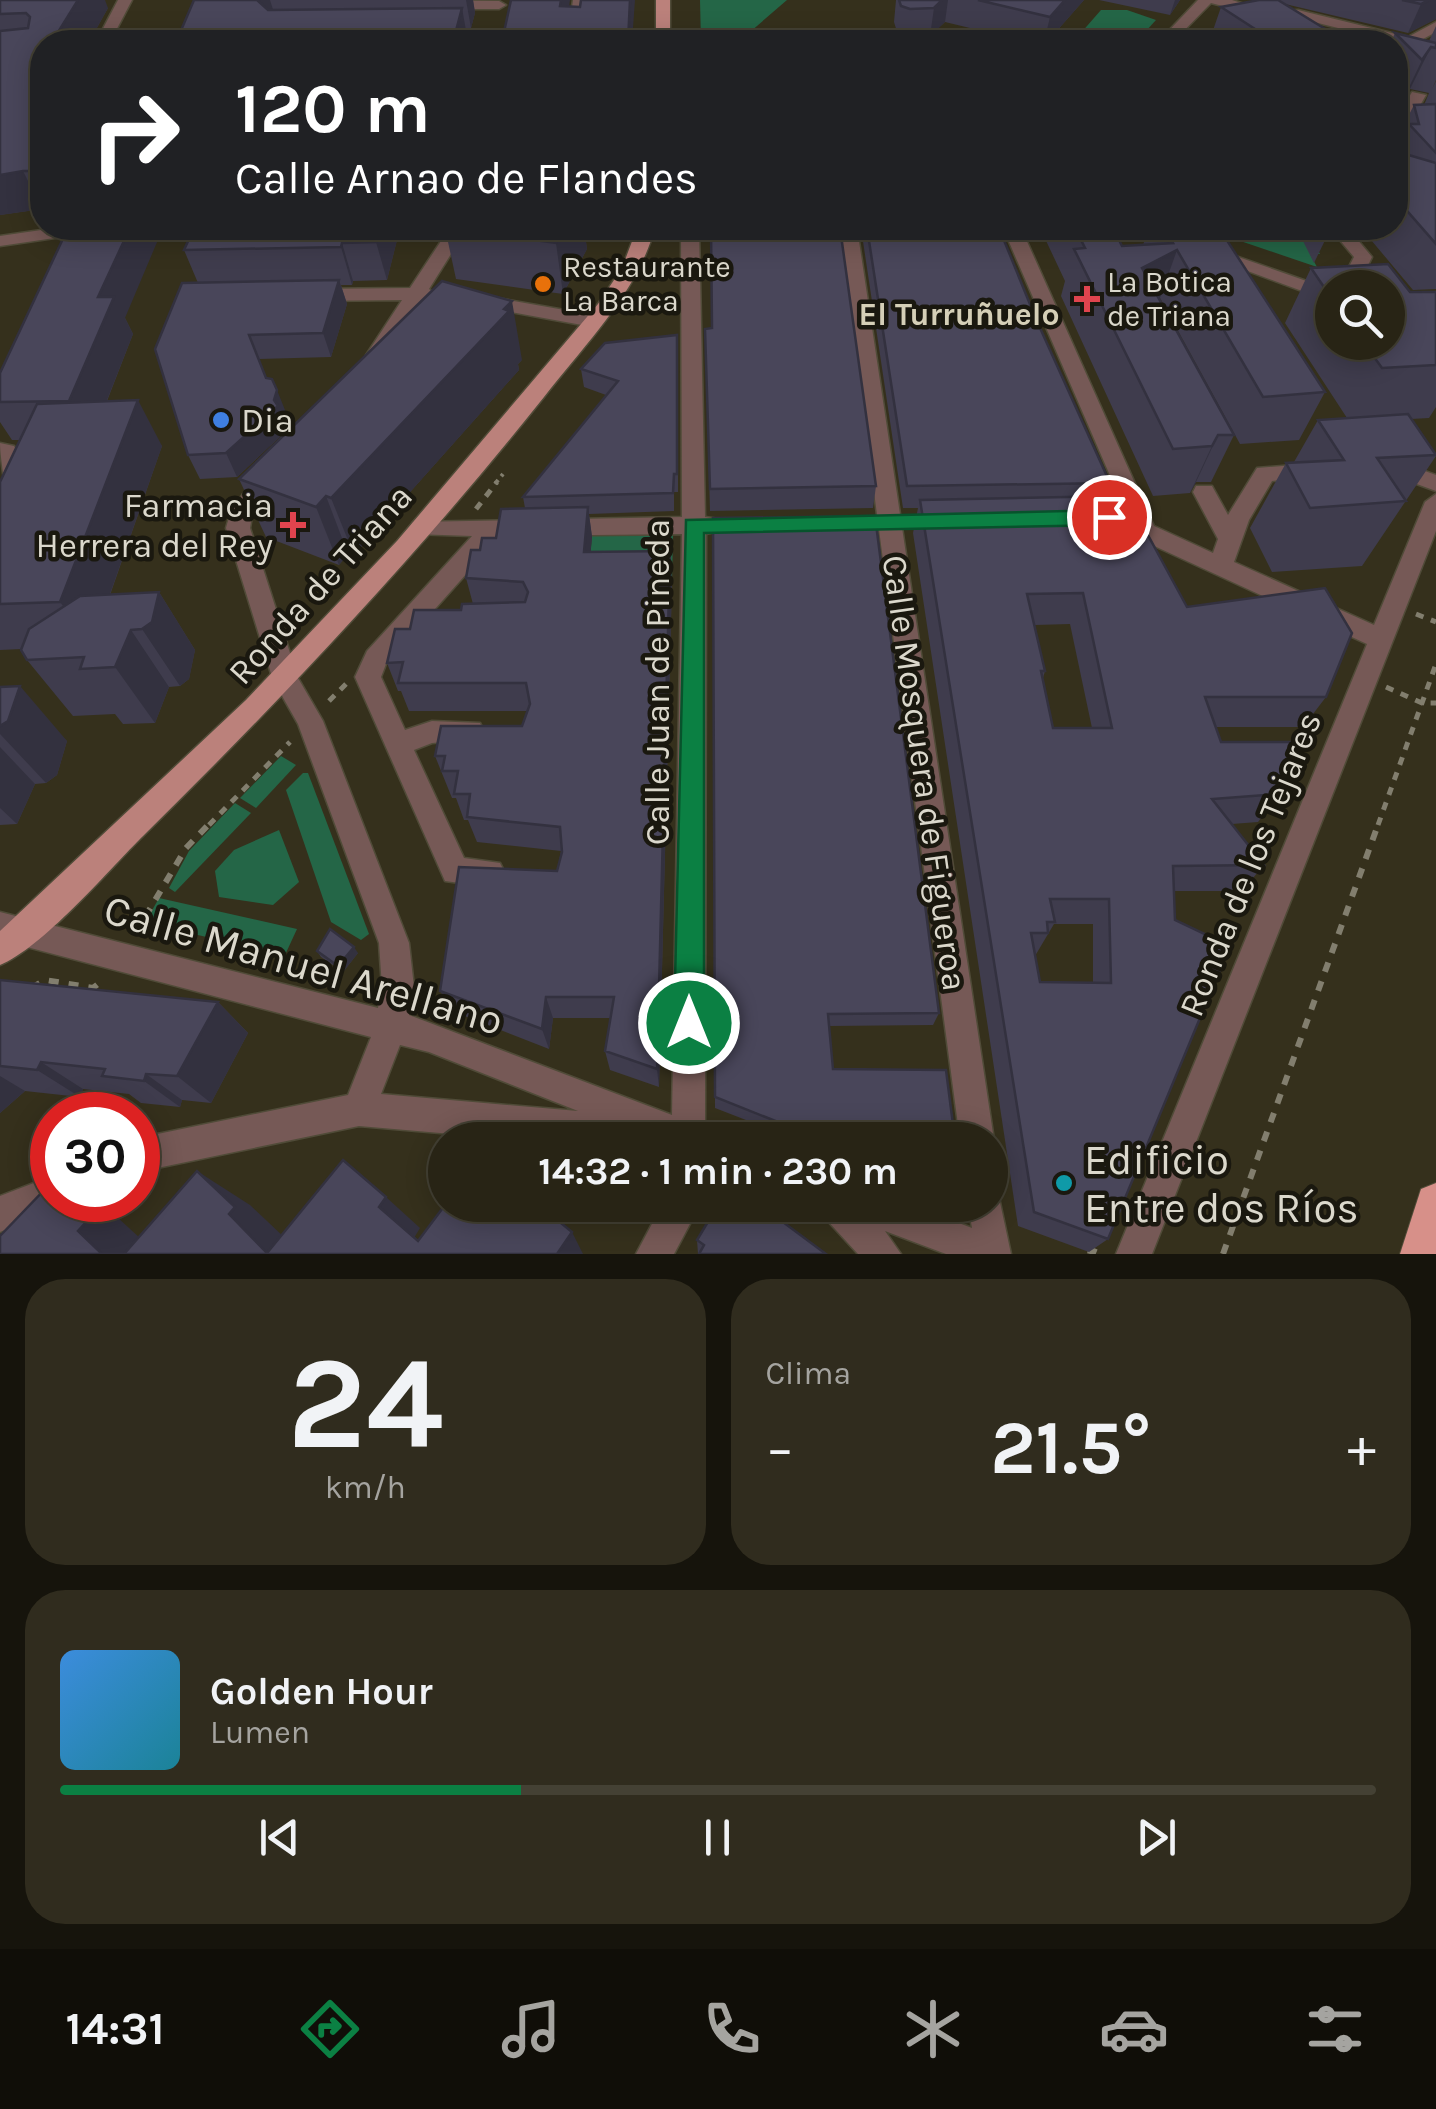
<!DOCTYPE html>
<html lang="es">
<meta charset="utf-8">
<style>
body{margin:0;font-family:Karla,sans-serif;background:#302c1e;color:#f1f3f6;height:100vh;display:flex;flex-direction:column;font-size:38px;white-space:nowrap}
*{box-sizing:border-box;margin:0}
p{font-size:32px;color:#a5a4a0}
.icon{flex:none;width:55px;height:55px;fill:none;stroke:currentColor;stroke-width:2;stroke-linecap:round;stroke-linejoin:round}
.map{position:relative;height:1254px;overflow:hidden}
.details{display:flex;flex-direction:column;gap:25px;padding:25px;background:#16140c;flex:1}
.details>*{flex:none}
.hud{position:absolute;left:30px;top:30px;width:1378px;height:210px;border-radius:40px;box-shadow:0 5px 25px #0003,0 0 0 2px #444134;background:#202124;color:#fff;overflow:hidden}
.controls{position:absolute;left:1315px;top:270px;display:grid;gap:20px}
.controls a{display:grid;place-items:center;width:90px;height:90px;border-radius:50%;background:#282415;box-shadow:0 5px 25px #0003,0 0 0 2px #444134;font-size:50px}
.speed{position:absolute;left:30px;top:1092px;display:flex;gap:20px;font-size:50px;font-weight:700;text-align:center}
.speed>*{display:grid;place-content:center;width:130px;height:130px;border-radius:50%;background:#282415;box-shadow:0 5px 25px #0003,0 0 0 2px #444134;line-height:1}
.speed .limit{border:15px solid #d22;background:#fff;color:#111}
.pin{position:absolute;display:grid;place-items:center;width:85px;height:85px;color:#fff;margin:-42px;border:5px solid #fff;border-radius:50%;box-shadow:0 2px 10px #0007}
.me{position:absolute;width:110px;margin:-55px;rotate:0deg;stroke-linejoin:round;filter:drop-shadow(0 0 8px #0008)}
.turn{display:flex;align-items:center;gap:35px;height:210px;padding:0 40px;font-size:45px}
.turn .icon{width:130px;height:130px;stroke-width:2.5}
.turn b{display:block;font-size:70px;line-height:85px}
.big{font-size:75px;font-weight:700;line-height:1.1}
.details .widget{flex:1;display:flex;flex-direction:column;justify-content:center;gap:15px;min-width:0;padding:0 35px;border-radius:40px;background:#302c1e}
.details .dial{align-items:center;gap:0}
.dial b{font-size:130px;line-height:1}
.song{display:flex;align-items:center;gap:30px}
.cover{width:120px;height:120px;border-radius:15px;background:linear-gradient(135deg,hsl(210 70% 55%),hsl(190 70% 35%))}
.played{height:10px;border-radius:5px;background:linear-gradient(90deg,#0b8043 35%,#444134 35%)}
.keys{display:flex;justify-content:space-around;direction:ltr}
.heat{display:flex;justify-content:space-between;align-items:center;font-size:55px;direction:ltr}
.details .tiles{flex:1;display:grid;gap:25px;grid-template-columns:1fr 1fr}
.widget:last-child{grid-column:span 2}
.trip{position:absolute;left:428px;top:1122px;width:580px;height:100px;border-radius:50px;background:#282415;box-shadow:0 5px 25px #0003,0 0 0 2px #444134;font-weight:700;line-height:100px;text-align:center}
.dock{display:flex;height:160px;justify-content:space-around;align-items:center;background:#100e08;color:#a5a4a0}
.dock .icon{width:70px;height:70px}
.dock .active{color:#0b8043}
.dock b{font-size:45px;color:#f1f3f6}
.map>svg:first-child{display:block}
.green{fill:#246647}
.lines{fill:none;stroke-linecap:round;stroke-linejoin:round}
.minor-casing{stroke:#504b38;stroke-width:3}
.major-casing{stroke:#504b38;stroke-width:3}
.highway-casing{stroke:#504b38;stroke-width:2}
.path-far2{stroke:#827e6e;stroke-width:4;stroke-dasharray:5 5;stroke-linecap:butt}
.path-far1{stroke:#827e6e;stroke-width:5;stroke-dasharray:8 8;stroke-linecap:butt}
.path{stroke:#827e6e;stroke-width:6;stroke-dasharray:10 10;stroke-linecap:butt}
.minor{fill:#765956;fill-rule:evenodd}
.major{fill:#bb817b;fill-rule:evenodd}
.highway{fill:#d79089;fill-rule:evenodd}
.wall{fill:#3f3c4d;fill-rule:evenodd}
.shaded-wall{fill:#33313f}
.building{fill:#49465a;stroke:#33313f;stroke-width:2.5;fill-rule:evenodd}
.route{fill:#0b8043;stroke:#07532c;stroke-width:2.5}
.food-dot{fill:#e8710a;stroke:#1a180f;stroke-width:4}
.health-dot{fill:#e0444e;stroke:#1a180f;stroke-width:4}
.shop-dot{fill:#3f7fe0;stroke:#1a180f;stroke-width:4}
.culture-dot{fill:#0f9aa8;stroke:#1a180f;stroke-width:4}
.labels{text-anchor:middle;stroke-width:9;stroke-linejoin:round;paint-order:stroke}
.far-poi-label{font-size:30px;fill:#dbd8cc;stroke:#1a180f;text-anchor:start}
.far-neighbourhood-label{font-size:32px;font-weight:bold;fill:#d5cfb7;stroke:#1a180f}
.poi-label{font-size:35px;fill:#dbd8cc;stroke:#1a180f;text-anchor:start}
.street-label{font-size:35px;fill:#dbd8cc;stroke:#1a180f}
.near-street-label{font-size:42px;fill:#dbd8cc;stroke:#1a180f}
.near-poi-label{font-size:42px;fill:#dbd8cc;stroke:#1a180f;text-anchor:start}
</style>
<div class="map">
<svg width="1436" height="1254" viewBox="0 0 1436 1254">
<rect width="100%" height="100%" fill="#35301c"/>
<g class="green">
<polygon points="700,0 787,0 750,32 777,42 701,42"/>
<polygon points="1101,10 1127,10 1156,20 1136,42 1073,42"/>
<polygon points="1202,228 1307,228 1320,254 1310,254 1317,267"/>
<polygon points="673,533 672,581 588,582 592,535"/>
<polygon points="281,756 296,765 256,808 240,798"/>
<polygon points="303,773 308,773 369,934 361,940 331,922 286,790"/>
<polygon points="235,803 251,813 175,892 169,888 189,851"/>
<polygon points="279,830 299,882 273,905 219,897 215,871 234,850"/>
<polygon points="159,898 297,929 285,955 145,923"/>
</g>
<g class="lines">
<g class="minor-casing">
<g id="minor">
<polygon points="118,0 132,0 110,42 96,42"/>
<polygon points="394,0 499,1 506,5 499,9 400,9 393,5"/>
<polygon points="573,0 587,0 581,42 567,42"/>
<polygon points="1198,0 1232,0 1269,12 1298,10 1408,37 1436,22 1436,32 1410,46 1298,18 1273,19 1211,3 1173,42 1158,42"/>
<polygon points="433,32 493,31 500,35 493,39 428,39 428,33"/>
<polygon points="1412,92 1426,95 1403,135 1395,140 1395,121"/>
<polygon points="55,228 98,228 89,233 0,246 0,236"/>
<polygon points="443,228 461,228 461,238 429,289 436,294 421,300 383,360 369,360 366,355 402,300 311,301 301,295 311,289 410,288 443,238"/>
<path d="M681 228H699L705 517 719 519 723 525 719 531 706 534 705 1128 710 1140H522L359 1126 138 1172V1138L348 1095 371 1037 0 940V912L378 1008 382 987 379 943 298 724 273 680 226 528C231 506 252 476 274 469L285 477 252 516 250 528 298 678 323 721 409 943 414 987 409 1015 672 1115 682 534 500 536 386 664 381 677 405 730 432 721 480 723 484 731 480 739 432 743 414 750 464 858 500 863 505 873 500 883 490 887 445 881 355 677 367 651 472 536 413 534 409 528 413 522 682 517ZM400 1045 429 1052 578 1111 381 1094Z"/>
<polygon points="839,228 857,228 994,1140 990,1150 990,1140 960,1140"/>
<polygon points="1003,228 1021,228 1154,526 1213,553 1218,539 1193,492 1196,486 1212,486 1228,515 1257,468 1320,463 1323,469 1320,475 1272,481 1249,520 1234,562 1374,625 1425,502 1436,494 1436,531 1152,1254 1116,1254 1367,644 1137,538"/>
<polygon points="1131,228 1156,228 1332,290 1332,302"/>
<polygon points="1335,228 1353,228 1351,232 1372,257 1357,288 1338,288 1354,257 1333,232"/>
<polygon points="480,295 593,315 603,321 593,327 473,305 473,297"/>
<path d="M0 443 14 446 17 451 28 500 12 543 0 552C0 534 2 519 5 502 7 491 0 459 0 443Z"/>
<polygon points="1389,458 1436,475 1436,491 1381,471 1378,466 1381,461"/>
<polygon points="52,1176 52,1200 67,1200 64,1205 0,1232 0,1196"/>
<polygon points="990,1189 998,1193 1011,1254 946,1254 885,1231 901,1254 858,1254 824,1217 818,1205 911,1205 972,1228 968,1205 990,1205"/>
<polygon points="662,1205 700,1205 674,1254 636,1254"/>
</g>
</g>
<g class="major-casing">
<g id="major">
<rect x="656" y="0" width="14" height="42"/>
<path d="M637 228H655C636 295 585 344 544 397 419 554 283 698 140 839 107 872 42 948 0 965V931L246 700 397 541 598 304 622 268Z"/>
</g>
</g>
<g class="highway-casing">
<polygon id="highway" points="1436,1183 1436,1254 1400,1254 1421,1189"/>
</g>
<polyline class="path-far2" points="495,484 503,474"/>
<g class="path-far1">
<polyline points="476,509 497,482"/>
<polyline points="1416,614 1436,622"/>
<polyline points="1386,687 1422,703 1436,703"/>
<polyline points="329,701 346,684"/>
<polyline points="209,825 290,742"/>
<polyline points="1378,825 1436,664"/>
</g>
<g class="path">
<polyline points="135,934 186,848 211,822"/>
<polyline points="31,988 45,980 93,988 103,980"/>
<polyline points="1090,1254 1091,1250 1101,1254"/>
<polyline points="1223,1254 1379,822"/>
</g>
<use href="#minor" class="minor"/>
<use href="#major" class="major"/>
<use href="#highway" class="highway"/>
</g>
<g class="wall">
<polygon points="0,0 108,8 89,42 42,42 42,209 0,215"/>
<polygon points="194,0 473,0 475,13 471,28 465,28 468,42 453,42"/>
<polygon points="896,0 1084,0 1047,42 1028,42 945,22 930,36 906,37 898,35 894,22"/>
<polygon points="1099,0 1180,0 1170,15"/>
<polygon points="1259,0 1436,0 1436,19 1408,33 1285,4 1332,42 1209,42 1221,7"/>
<polygon points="1436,26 1436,80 1432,89 1436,81 1436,289 1413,290 1361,228 1395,228 1395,142 1414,105 1424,105 1429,93 1410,89 1402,102 1395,95 1395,42 1391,42 1395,33 1429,41"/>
<polygon points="400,228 387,280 353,281 352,285 341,285 347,304 331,357 259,359 266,378 287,415 284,423 287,430 237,477 200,479 188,455 198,283 184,250"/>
<polygon points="445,228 584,228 587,249 563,294 456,279"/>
<path d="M861 228H999L1036 319 1110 483 1105 497 1187 607 1326 697 1303 727H1215L1221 742 1280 794 1258 822 1232 824 1264 865 1242 891H1174L1108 1239 1089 1252 1018 1226 913 533 918 508H903ZM1070 624 1092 728H1053L1043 678 1045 671 1035 625ZM1054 924H1093V983L1040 982 1035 956Z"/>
<polygon points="1040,228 1113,228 1122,246 1143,245 1149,228 1219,228 1325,392 1299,440 1240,444 1160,298 1158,298 1234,435 1211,482 1196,482 1190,493 1153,496 1061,296 1065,281"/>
<polygon points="1306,228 1331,228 1314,263 1301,237"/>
<path d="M1311 268 1410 292H1436V407L1429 418 1411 419 1436 456 1362 566 1272 572 1250 528 1286 463 1294 462 1318 420 1347 418 1285 323ZM1332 288 1388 342H1332Z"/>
<polygon points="125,318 133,334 107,401 162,446 110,595 159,592 195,650 189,679 180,686 169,687 155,723 123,724 115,714 73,716 27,660 22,649 0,650 0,482 20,440 12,440 0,422 0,373"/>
<polygon points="712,328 876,486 873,508 710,511 705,329"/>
<polygon points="678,354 678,492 674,492 674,511 589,514 592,537 590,552 672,581 659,1087 610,1070 605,1051 610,1018 553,1018 549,1049 452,1011 440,991 557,871 561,851 477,842 468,820 464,820 456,798 452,798 435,756 522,726 528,711 409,711 401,691 398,691 387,663 410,629 461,610 473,604 466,578 480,550 496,538 525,508 523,497 606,395 584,387 581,369"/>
<polygon points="522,360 518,364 519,370 354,555 348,554 339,565 266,537 239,479"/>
<polygon points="713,518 939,1013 933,1025 829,1026 833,1069 955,1140 797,1140 715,1108"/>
<polygon points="0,687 67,741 57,775 46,783 35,784 17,824 0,825"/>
<polygon points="317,951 358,953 343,972 321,957"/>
<polygon points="0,980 218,1002 248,1033 211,1103 182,1100 180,1107 141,1103 129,1094 83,1089 80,1097 25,1091 0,1113"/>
<polygon points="697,1240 826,1254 698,1254"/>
</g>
<g class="shaded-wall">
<polygon points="78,0 105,0 108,8 89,42 52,42"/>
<polygon points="259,0 270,0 279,29 258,1"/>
<polygon points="466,0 473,0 475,13 471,28"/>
<polygon points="561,0 570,0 564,42 560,6"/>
<polygon points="630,0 635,0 632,42 628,42"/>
<polygon points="942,0 948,0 945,22 930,36 934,8"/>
<polygon points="1065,0 1084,0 1047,42 1044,42 1050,17"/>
<polygon points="1175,0 1180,0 1170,15"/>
<polygon points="1430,0 1436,0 1436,19 1408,33 1421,4"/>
<polygon points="462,8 468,42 453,42"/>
<polygon points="1335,35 1332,42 1308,42"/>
<polygon points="1431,47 1410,89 1402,102 1422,60"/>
<polygon points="23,171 42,209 0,215 0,175"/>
<polygon points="130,228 163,228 125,318 133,334 92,438 69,401 98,297"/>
<polygon points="380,228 400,228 387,280 376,242"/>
<polygon points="565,228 584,228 587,249 563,294 556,243"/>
<polygon points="342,243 353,281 352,285 341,247"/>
<polygon points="1177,250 1160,298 1126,316 1142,268"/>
<polygon points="339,280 347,304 331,357 323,333"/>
<polygon points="512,301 522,360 518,364 519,370 354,555 331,498"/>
<polygon points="277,390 287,415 284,423 287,430 237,477 226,453 274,400"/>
<polygon points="138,400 162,446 92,645 60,602"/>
<polygon points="1218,435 1196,482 1190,493 1212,446"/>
<polygon points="326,496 348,554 339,565 316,507"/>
<polygon points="588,507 592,537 588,582 584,552"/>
<polygon points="670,551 672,581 659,1087 657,1069"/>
<polygon points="159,592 195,650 189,679 180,686 142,629"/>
<polygon points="131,630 169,687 155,723 115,667"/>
<polygon points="20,686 67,741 57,775 46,783 0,734 0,724"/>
<polygon points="0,747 35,784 17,824 0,808"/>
<polygon points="354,947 358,953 343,972 338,966"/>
<polygon points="546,997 553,1018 549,1049 542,1029"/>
<polygon points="218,1002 248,1033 211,1103 177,1076"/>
<polygon points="41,1062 83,1089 80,1097 37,1070"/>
<polygon points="146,1074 182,1100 180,1107 144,1081"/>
<polygon points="0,1076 25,1091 0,1113"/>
<polygon points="197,1171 250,1205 285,1238 267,1253 229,1214"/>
<polygon points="386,1197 420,1228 414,1238 379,1207"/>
<polygon points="65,1200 81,1200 117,1217 153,1250 149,1254 102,1254 78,1231"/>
<polygon points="572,1232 583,1254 557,1254"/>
</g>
<g class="building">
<polygon points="0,0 78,0 52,42 42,42 42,171 23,171 0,175 0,31 28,28 30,17 26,13 0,14"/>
<polygon points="194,0 259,0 258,1 268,10 462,8 453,42 176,42"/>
<polygon points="511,0 561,0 560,6 580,7 581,0 630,0 628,42 506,42 506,41 502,41"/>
<polygon points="899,0 942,0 934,8 910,9 901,6"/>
<polygon points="978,0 1065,0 1050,17"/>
<polygon points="1259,0 1278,0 1335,35 1308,42 1275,42 1221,7"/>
<polygon points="1402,0 1430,0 1421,4"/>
<polygon points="1395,33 1436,43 1436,48 1431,47 1422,60"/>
<polygon points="1436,104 1436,153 1409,124 1419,124 1414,105"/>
<polygon points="1395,151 1436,163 1436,244 1395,197"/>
<polygon points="68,228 130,228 98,297 114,297 69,401 0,402 0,373"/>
<polygon points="194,228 380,228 376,242 342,243 341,247 184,250"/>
<polygon points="445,228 565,228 556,243"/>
<polygon points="711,228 840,228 876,486 710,489 705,329 712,328"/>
<polygon points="867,228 999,228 1036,319 1110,483 907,486"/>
<polygon points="1075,228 1113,228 1122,246 1173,243 1164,228 1219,228 1325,392 1263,397 1177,250 1142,268 1234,435 1218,435 1212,446 1173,449 1074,249 1085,248"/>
<polygon points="1388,264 1410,292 1436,292 1436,365 1382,368 1363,342 1388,342 1388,288 1332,288 1332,299 1311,268"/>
<polygon points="339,280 323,333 249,335 266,378 272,379 277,390 274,400 278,406 226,453 188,455 155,349 182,283"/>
<polygon points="442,281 512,301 504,309 509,311 331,498 326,496 316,507 239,479"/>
<polygon points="677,335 677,474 674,474 673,493 523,497 618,381 581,369 605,343"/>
<polygon points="138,400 60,602 0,604 0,482 37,404"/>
<polygon points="1408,414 1436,455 1377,458 1406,501 1310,508 1286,463 1344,460 1318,420"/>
<path d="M1119 496 1130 502 1187 607 1325 588 1352 633 1326 697H1205L1221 742H1298L1280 794 1212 799 1264 865 1173 866 1175 920 1230 946 1108 1239 1034 1212 920 500ZM1083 593 1112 728H1053L1041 671H1045L1027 594ZM1050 899H1109L1111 983 1040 982 1031 933H1048L1047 922H1055Z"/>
<polygon points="588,507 584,552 670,551 657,1069 605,1051 614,997 546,997 542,1029 440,991 459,867 557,871 562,852 560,827 467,817 470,794 454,794 458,771 442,771 445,756 435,756 441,726 522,726 530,704 526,683 398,683 403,662 387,663 395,629 410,629 414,610 461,610 462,604 525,602 528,592 523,582 466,578 471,550 480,550 482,538 496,538 501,509"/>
<polygon points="875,516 939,1013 828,1014 833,1069 946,1070 955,1140 823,1140 715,1097 713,518"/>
<polygon points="159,592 152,622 142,629 131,630 115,667 80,669 84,657 27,660 21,650 29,629 80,596"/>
<polygon points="20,686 8,721 0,726 0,687"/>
<polygon points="330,929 354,947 338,966 317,951"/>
<polygon points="0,980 218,1002 177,1076 146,1074 144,1081 102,1076 105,1069 41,1062 37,1070 0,1066"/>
<polygon points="343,1160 386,1197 379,1207 418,1241 445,1205 539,1205 572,1232 557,1254 124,1254 197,1171 235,1207 229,1214 267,1253"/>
<polygon points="49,1185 52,1188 52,1200 65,1200 87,1221 78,1231 102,1254 0,1254 0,1236"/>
<polygon points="718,1205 760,1205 826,1254 699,1254 704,1245 697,1240"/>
</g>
<polygon class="route" points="1109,510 1120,517 1109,525 704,533 704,1023 699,1033 689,1038 679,1033 674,1023 686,520"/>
<circle class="food-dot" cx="543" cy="284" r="10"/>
<g class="health-dot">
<path d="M1082 284h10v10h10v10h-10v10h-10v-10h-10v-10h10z"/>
<path d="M288 510h10v10h10v10h-10v10h-10v-10h-10v-10h10z"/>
</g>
<circle class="shop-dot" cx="221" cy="420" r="10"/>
<circle class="culture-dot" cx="1064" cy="1183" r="10"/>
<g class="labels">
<g class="far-poi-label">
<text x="563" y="277">Restaurante<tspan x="563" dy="34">La Barca</tspan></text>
<text x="1107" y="292">La Botica<tspan x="1107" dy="34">de Triana</tspan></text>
</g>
<g class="far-neighbourhood-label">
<text x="959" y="325">El Turruñuelo</text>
</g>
<g class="poi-label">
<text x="241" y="432">Dia</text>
<text x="273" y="517" text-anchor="end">Farmacia<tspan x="273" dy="40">Herrera del Rey</tspan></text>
</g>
<g class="street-label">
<text transform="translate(320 584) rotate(-48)" y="12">Ronda de Triana</text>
<text transform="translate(657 682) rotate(-90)" y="12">Calle Juan de Pineda</text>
<text transform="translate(925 773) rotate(82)" y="12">Calle Mosquera de Figueroa</text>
<text transform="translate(1250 864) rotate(-68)" y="12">Ronda de los Tejares</text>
</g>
<g class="near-street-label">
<text transform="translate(304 964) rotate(16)" y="15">Calle Manuel Arellano</text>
</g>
<g class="near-poi-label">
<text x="1084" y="1174">Edificio<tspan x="1084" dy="48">Entre dos Ríos</tspan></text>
</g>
</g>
</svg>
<div class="controls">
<a><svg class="icon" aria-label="search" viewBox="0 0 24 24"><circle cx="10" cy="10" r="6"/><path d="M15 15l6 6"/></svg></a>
</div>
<div class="speed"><div class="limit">30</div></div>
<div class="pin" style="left:1109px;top:517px;background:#d93025"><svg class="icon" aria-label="arrive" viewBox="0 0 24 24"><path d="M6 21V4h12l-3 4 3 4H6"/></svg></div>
<svg class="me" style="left:689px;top:1023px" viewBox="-20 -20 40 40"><circle r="17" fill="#0b8043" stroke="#fff" stroke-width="3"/><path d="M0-11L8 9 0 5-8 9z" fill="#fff"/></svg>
<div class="trip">14:32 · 1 min · 230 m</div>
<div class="hud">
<div class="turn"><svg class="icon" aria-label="right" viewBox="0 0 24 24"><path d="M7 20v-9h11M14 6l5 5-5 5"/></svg><div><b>120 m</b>Calle Arnao de Flandes</div></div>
</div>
</div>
<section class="details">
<div class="tiles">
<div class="widget dial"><b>24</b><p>km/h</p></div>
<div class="widget"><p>Clima</p>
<div class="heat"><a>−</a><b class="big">21.5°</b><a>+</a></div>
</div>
<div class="widget">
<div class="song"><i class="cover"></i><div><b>Golden Hour</b><p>Lumen</p></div></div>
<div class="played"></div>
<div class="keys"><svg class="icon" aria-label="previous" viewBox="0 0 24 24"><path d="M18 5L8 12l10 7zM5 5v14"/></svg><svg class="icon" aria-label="pause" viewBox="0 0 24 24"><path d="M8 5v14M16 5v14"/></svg><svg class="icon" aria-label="next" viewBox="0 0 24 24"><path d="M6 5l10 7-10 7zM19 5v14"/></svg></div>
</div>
</div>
</section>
<nav class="dock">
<b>14:31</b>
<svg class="icon active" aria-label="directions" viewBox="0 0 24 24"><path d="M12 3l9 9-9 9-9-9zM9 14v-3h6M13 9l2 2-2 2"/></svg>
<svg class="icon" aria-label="music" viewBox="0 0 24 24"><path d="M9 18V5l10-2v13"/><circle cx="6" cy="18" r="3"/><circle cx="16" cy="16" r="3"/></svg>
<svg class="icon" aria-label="phone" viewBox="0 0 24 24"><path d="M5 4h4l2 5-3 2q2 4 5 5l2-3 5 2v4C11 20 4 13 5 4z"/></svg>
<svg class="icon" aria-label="climate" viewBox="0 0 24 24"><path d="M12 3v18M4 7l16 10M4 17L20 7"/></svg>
<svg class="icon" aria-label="car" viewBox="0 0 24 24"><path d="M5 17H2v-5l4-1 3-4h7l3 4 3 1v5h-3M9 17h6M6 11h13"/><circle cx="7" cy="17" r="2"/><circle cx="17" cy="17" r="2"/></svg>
<svg class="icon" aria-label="filters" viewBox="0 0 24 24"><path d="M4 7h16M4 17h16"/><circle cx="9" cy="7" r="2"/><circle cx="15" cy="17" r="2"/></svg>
</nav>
